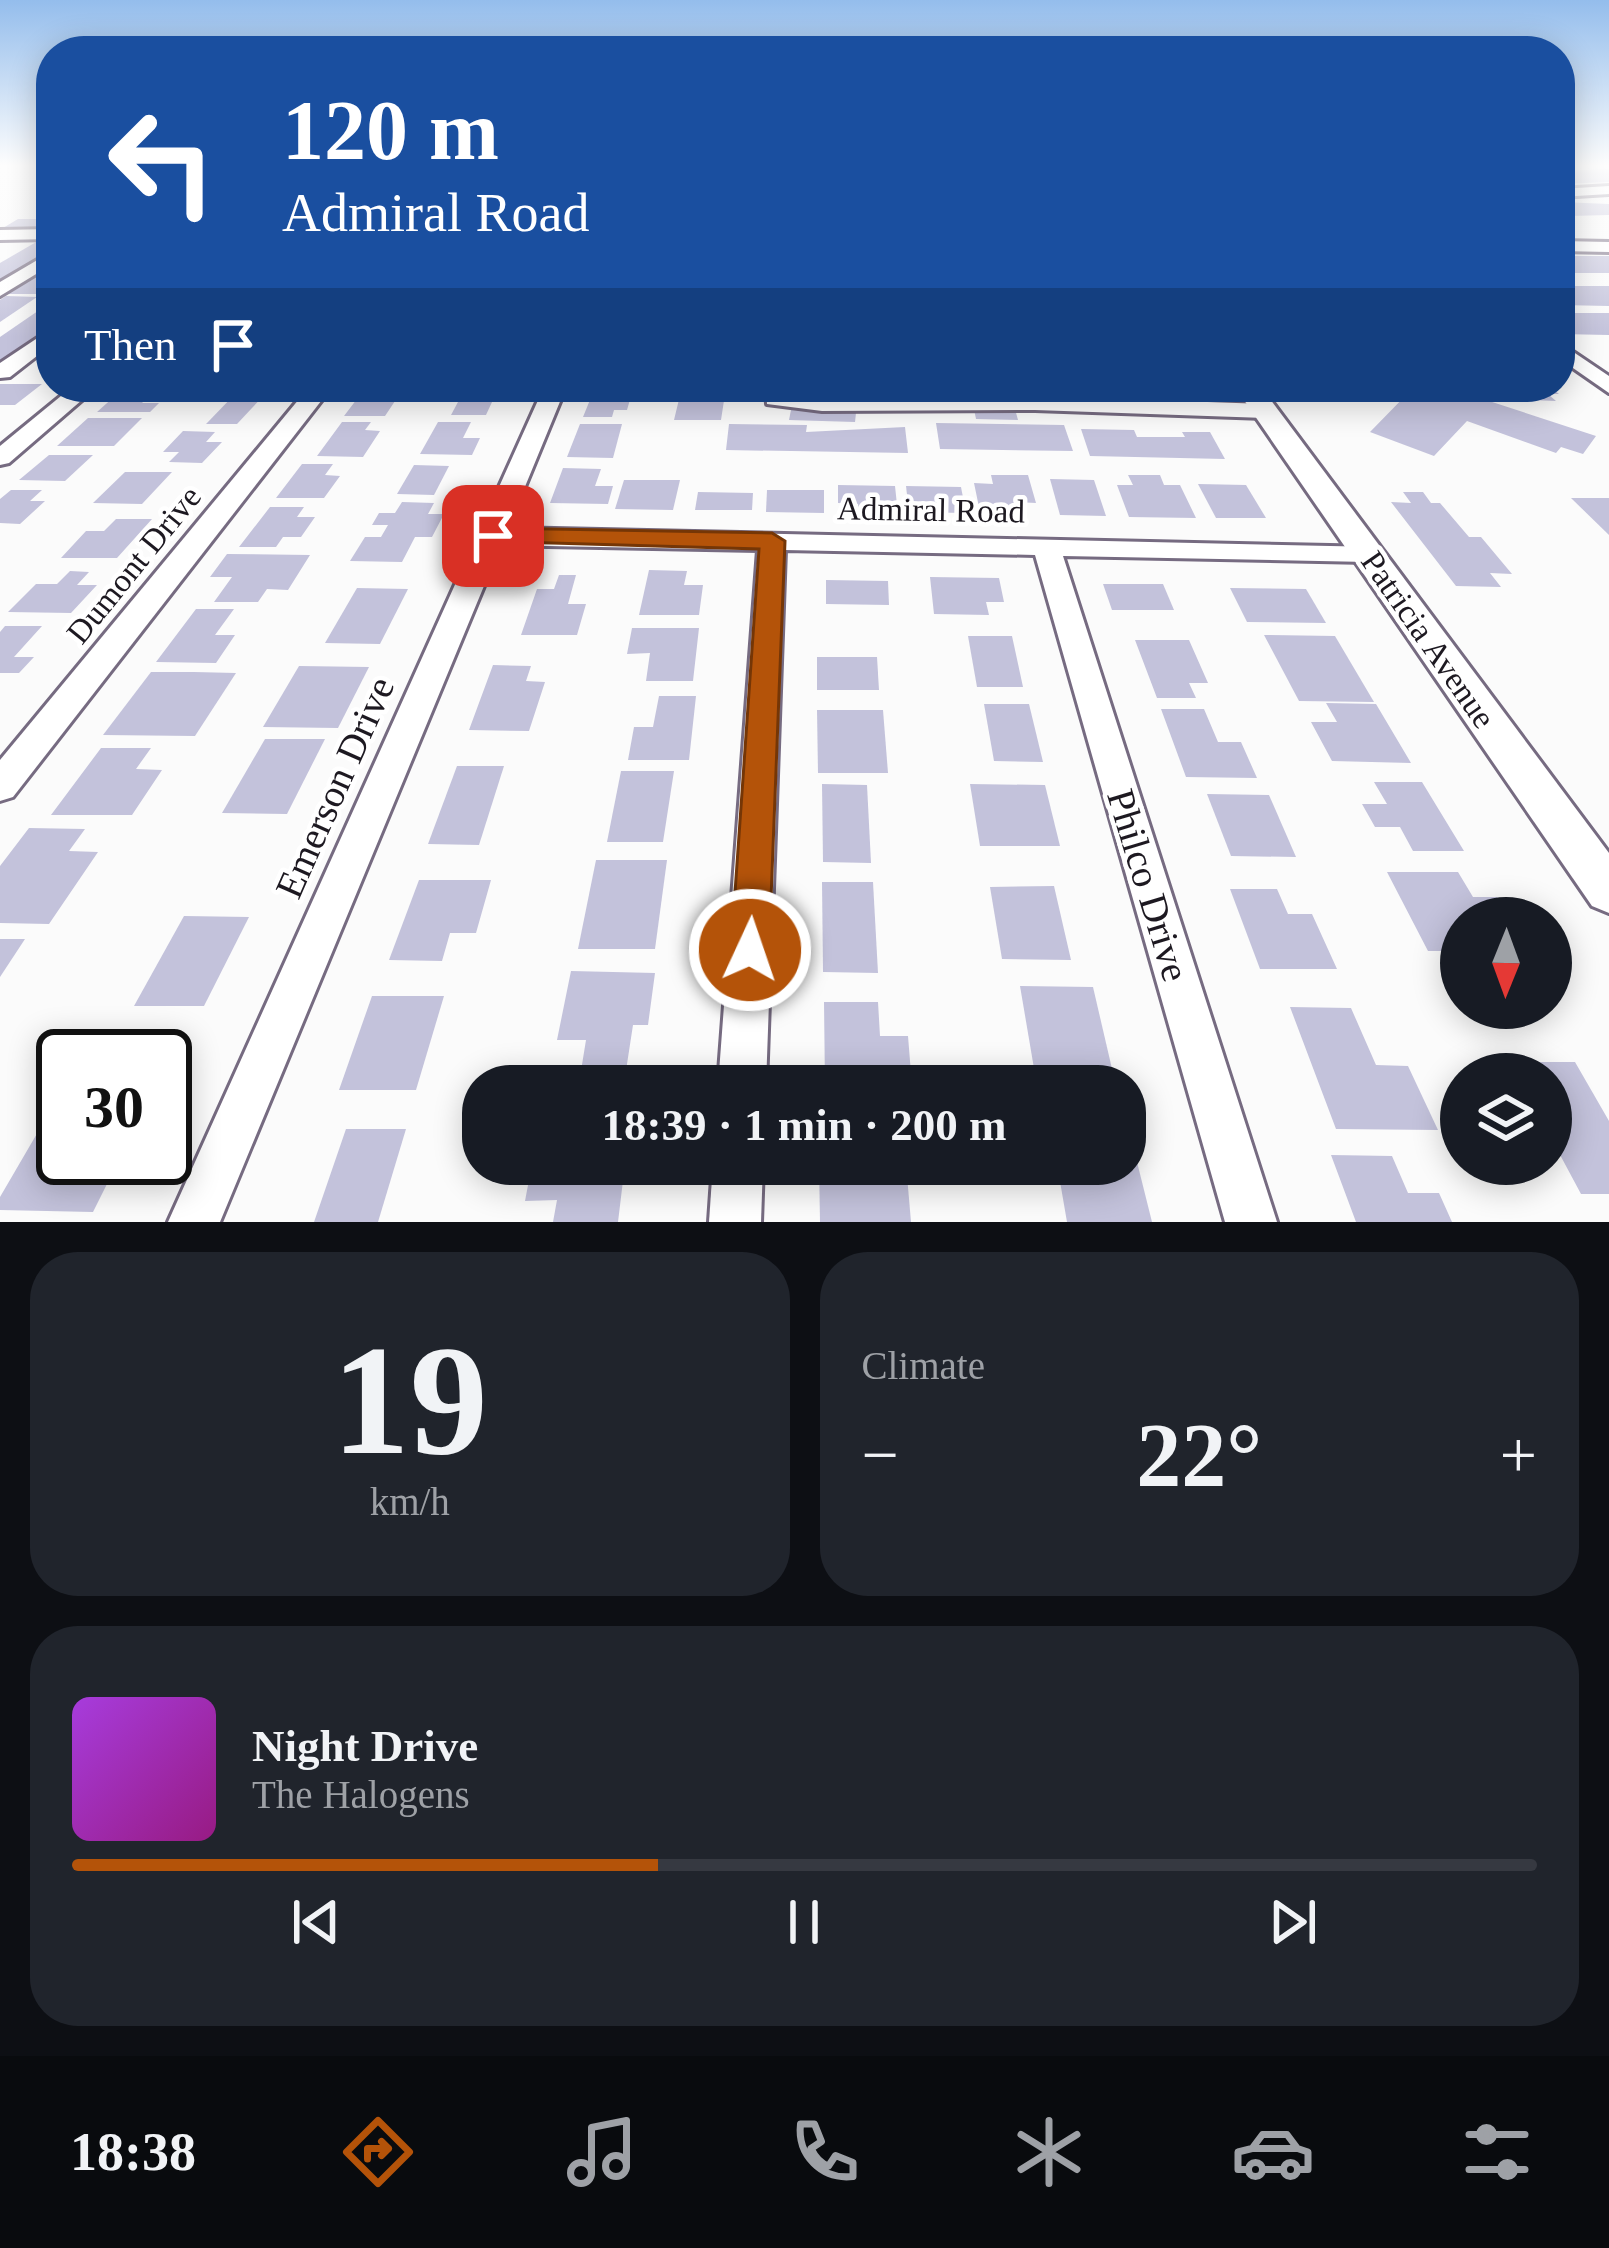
<!DOCTYPE html>
<meta charset="utf-8">
<style>
body{margin:0;font-family:Georgia,serif;background:#20242c;color:#f1f3f6;height:100vh;display:flex;flex-direction:column;font-size:45px;white-space:nowrap}
*{box-sizing:border-box;margin:0}
p{font-size:39px;color:#9ea1a6}
.icon{flex:none;width:66px;height:66px;fill:none;stroke:currentColor;stroke-width:2;stroke-linecap:round;stroke-linejoin:round}
.map{position:relative;height:1222px;overflow:hidden}
.details{display:flex;flex-direction:column;gap:30px;padding:30px;background:#0d0f14;flex:1}
.details>*{flex:none}
.top-card{position:absolute;left:36px;top:36px;width:1539px;height:366px;border-radius:48px;box-shadow:0 6px 30px #0003;background:#1a4fa0;color:#fff;overflow:hidden}
.needle{width:78px;rotate:181deg}
.controls{position:absolute;left:1440px;top:897px;display:grid;gap:24px}
.controls a{display:grid;place-items:center;width:132px;height:132px;border-radius:50%;background:#171b24;box-shadow:0 6px 30px #0003;font-size:60px}
.speed{position:absolute;left:36px;top:1029px;display:flex;gap:24px;font-size:60px;font-weight:700;text-align:center}
.speed>*{display:grid;place-content:center;width:156px;height:156px;border-radius:50%;background:#171b24;box-shadow:0 6px 30px #0003;line-height:1}
.speed .limit{border:6px solid #111;border-radius:18px;background:#fff;color:#111}
.pin{position:absolute;display:grid;place-items:center;width:102px;height:102px;color:#fff;margin:-51px;border-radius:24px;box-shadow:0 6px 18px #0006}
.me{position:absolute;width:132px;margin:-66px;rotate:3deg;stroke-linejoin:round;filter:drop-shadow(0 0 9px #0008)}
.turn{display:flex;align-items:center;gap:42px;height:252px;padding:0 48px;font-size:54px}
.turn .icon{width:156px;height:156px;stroke-width:2.5}
.turn b{display:block;font-size:84px;line-height:102px}
.then{display:flex;align-items:center;height:114px;padding:0 48px;background:#0003;gap:24px;font-size:45px}
.big{font-size:90px;font-weight:800;line-height:1.1}
.details .tile{flex:1;display:flex;flex-direction:column;justify-content:center;gap:18px;min-width:0;padding:0 42px;border-radius:48px;background:#20242c}
.details .dial{align-items:center;gap:0}
.dial b{font-size:156px;line-height:1}
.song{display:flex;align-items:center;gap:36px}
.cover{width:144px;height:144px;border-radius:18px;background:linear-gradient(135deg,hsl(280 70% 55%),hsl(310 70% 35%))}
.played{height:12px;border-radius:6px;background:linear-gradient(90deg,#b45309 40%,#363941 40%)}
.keys{display:flex;justify-content:space-around;direction:ltr}
.heat{display:flex;justify-content:space-between;align-items:center;font-size:66px;direction:ltr}
.details .tiles{flex:1;display:grid;gap:30px;grid-template-columns:1fr 1fr}
.tile:last-child{grid-column:span 2}
.trip{position:absolute;left:462px;top:1065px;width:684px;height:120px;border-radius:48px;background:#171b24;box-shadow:0 6px 30px #0003;font-weight:800;line-height:120px;text-align:center}
.dock{display:flex;height:192px;justify-content:space-around;align-items:center;background:#090b0e;color:#9ea1a6}
.dock .icon{width:84px;height:84px}
.dock .selected{color:#b45309}
.dock b{font-size:54px;color:#f1f3f6}
.map>svg:first-child{display:block}
.building{fill:#c3c2db}
.lines{fill:none;stroke-linecap:round;stroke-linejoin:round}
.minor-casing{stroke:#766b81;stroke-width:6}
.tertiary-casing{stroke:#766b81;stroke-width:6}
.minor{fill:#fff;fill-rule:evenodd}
.tertiary{fill:#fff;fill-rule:evenodd}
.route{fill:#b45309;stroke:#753606;stroke-width:3}
.labels{text-anchor:middle;stroke-width:9;stroke-linejoin:round;paint-order:stroke}
.street-label{font-size:33px;fill:#1d1921;stroke:#fff}
.near-street-label{font-size:39px;fill:#1d1921;stroke:#fff}
</style>
<div class="map">
<svg width="1609" height="1222" viewBox="0 0 1609 1222">
<rect width="100%" height="100%" fill="#fbfbfb"/>
<g class="building">
<polygon points="1609,169 1609,182 1560,184 1560,171"/>
<polygon points="1560,202 1609,204 1609,215 1568,216 1560,212"/>
<polygon points="18,219 51,219 51,227 3,228"/>
<polygon points="38,241 51,241 51,249 0,281 0,263"/>
<rect x="1560" y="256" width="49" height="17"/>
<polygon points="51,266 51,286 38,294 7,294"/>
<polygon points="1560,286 1609,286 1609,306 1560,305"/>
<polygon points="6,296 37,297 0,322 0,300"/>
<polygon points="51,302 51,326 0,363 0,337"/>
<polygon points="1560,313 1609,313 1609,335 1560,334"/>
<polygon points="0,384 42,384 15,405 0,405"/>
<polygon points="125,387 159,387 142,403 159,403 150,412 97,412"/>
<polygon points="366,387 392,387 382,401 395,401 385,416 344,416"/>
<polygon points="682,387 714,387 713,394 725,394 721,420 674,420"/>
<polygon points="1098,387 1184,387 1187,392 1098,391"/>
<polygon points="1405,387 1550,387 1559,394 1548,394 1556,401 1530,400 1524,395 1490,395 1486,400 1596,436 1583,454 1561,447 1556,453 1467,421 1434,456 1370,432 1411,390"/>
<polygon points="465,389 498,389 486,415 451,415"/>
<polygon points="594,390 620,390 618,396 631,396 627,410 614,410 612,417 583,417"/>
<polygon points="237,392 267,392 237,424 206,424"/>
<polygon points="974,409 1015,409 1018,420 976,419"/>
<polygon points="791,410 856,413 855,422 789,420"/>
<polygon points="88,418 142,418 114,446 57,446"/>
<polygon points="342,422 371,422 365,430 380,431 363,457 317,456"/>
<polygon points="438,422 471,422 463,438 480,438 472,455 420,454"/>
<polygon points="936,423 1064,425 1073,451 940,449"/>
<polygon points="580,424 622,424 613,458 567,457"/>
<polygon points="729,424 807,425 806,432 905,427 908,453 726,450"/>
<polygon points="1081,429 1134,430 1137,437 1185,437 1182,432 1210,432 1225,459 1090,456"/>
<polygon points="183,431 215,432 206,442 222,442 202,463 169,462 179,452 163,452"/>
<polygon points="49,455 93,455 65,481 19,480"/>
<polygon points="302,464 333,464 325,475 340,476 324,498 276,498"/>
<polygon points="414,465 449,466 434,495 397,494"/>
<polygon points="563,468 601,469 595,486 613,486 608,504 550,503"/>
<polygon points="125,472 172,472 142,504 93,503"/>
<polygon points="991,475 1028,475 1036,503 1016,502 1019,512 980,512 974,483 993,484"/>
<polygon points="1128,475 1160,475 1164,485 1180,485 1196,518 1129,517 1117,485 1133,485"/>
<polygon points="1050,479 1094,480 1106,516 1060,515"/>
<polygon points="624,480 680,480 673,510 615,509"/>
<polygon points="1198,484 1246,485 1266,518 1216,518"/>
<polygon points="838,485 895,486 898,514 859,513 858,504 838,503"/>
<polygon points="906,486 961,487 966,513 909,512"/>
<polygon points="11,490 42,490 30,501 45,501 20,524 0,523 0,499"/>
<polygon points="767,490 824,490 824,513 766,512"/>
<polygon points="698,492 753,493 752,510 695,510"/>
<polygon points="1403,492 1423,492 1431,503 1440,503 1469,537 1481,537 1512,574 1490,573 1501,587 1456,586 1391,502 1411,503"/>
<polygon points="1571,498 1609,498 1609,535"/>
<polygon points="402,502 434,503 428,514 444,514 432,537 415,537 402,562 350,561 365,537 381,537 388,525 372,525 379,513 395,513"/>
<polygon points="270,507 304,507 297,517 315,517 301,537 283,537 276,547 239,547"/>
<polygon points="116,519 152,519 117,558 61,558 86,531 104,531"/>
<polygon points="227,554 310,555 288,590 267,589 258,602 214,602 232,577 210,577"/>
<polygon points="649,570 687,571 684,585 703,585 699,615 639,615"/>
<polygon points="70,571 89,572 77,585 97,585 71,613 8,612 36,584 57,584"/>
<polygon points="559,575 576,575 568,604 586,604 577,635 521,635 537,589 554,589"/>
<polygon points="930,577 999,578 1004,602 986,602 989,615 934,614"/>
<polygon points="826,580 888,581 889,605 826,604"/>
<polygon points="1103,584 1163,584 1174,610 1112,610"/>
<polygon points="357,588 408,589 380,644 325,643"/>
<polygon points="1230,588 1306,589 1326,623 1247,622"/>
<polygon points="196,609 234,609 215,635 235,635 216,663 156,662"/>
<polygon points="5,626 42,626 14,657 34,657 19,673 0,673 0,632"/>
<polygon points="632,628 699,628 693,681 646,681 650,653 627,654"/>
<polygon points="1264,635 1335,636 1374,702 1299,701"/>
<polygon points="968,636 1012,636 1023,687 977,687"/>
<polygon points="1135,640 1189,640 1208,683 1189,683 1196,698 1157,698"/>
<polygon points="817,657 877,657 879,690 817,690"/>
<polygon points="493,665 531,666 526,681 545,682 529,731 469,730"/>
<polygon points="299,666 369,667 338,728 263,727"/>
<polygon points="151,672 194,672 236,673 195,736 103,735"/>
<polygon points="659,696 696,696 689,760 628,760 634,727 653,727"/>
<polygon points="1326,703 1376,704 1411,763 1332,761 1311,722 1337,722"/>
<polygon points="984,704 1029,704 1043,762 994,761"/>
<polygon points="1161,709 1204,709 1218,742 1241,742 1257,778 1186,777"/>
<polygon points="817,710 883,710 888,773 818,773"/>
<polygon points="265,739 325,739 287,814 222,813"/>
<polygon points="101,748 151,748 136,769 162,770 132,815 51,815"/>
<polygon points="457,766 504,766 479,845 428,844"/>
<polygon points="621,771 674,771 663,842 607,842"/>
<polygon points="1374,782 1422,782 1464,851 1413,851 1400,827 1375,827 1362,804 1387,804"/>
<polygon points="822,784 867,785 871,863 823,862"/>
<polygon points="970,784 1045,785 1060,846 980,846"/>
<polygon points="1207,794 1269,795 1296,857 1231,856"/>
<polygon points="29,828 85,829 69,851 98,852 49,924 0,923 0,866"/>
<polygon points="596,860 667,860 655,949 578,949"/>
<polygon points="1387,872 1458,872 1473,897 1497,897 1510,918 1461,918 1461,951 1428,951"/>
<polygon points="419,880 491,880 476,933 450,933 442,961 389,960"/>
<polygon points="822,882 873,882 878,973 823,972"/>
<polygon points="1054,886 1071,960 1002,959 990,887"/>
<polygon points="1230,889 1277,889 1288,914 1312,914 1337,969 1260,969"/>
<polygon points="184,916 249,917 204,1006 134,1006"/>
<polygon points="0,939 25,939 0,977"/>
<polygon points="571,971 655,973 648,1025 633,1025 625,1077 580,1077 586,1040 557,1040"/>
<polygon points="1020,986 1093,987 1116,1086 1037,1086"/>
<polygon points="372,996 444,996 416,1090 339,1090"/>
<polygon points="824,1002 878,1002 880,1036 908,1036 912,1086 825,1086"/>
<polygon points="1290,1007 1351,1008 1376,1065 1408,1066 1438,1130 1336,1129"/>
<polygon points="1510,1062 1575,1062 1609,1121 1609,1194 1581,1194 1551,1138 1551,1074 1516,1074"/>
<polygon points="63,1089 63,1158 120,1158 93,1212 0,1210 0,1197"/>
<polygon points="1125,1114 1152,1222 1067,1222 1057,1164 1125,1164"/>
<polygon points="346,1129 406,1129 378,1222 314,1222"/>
<polygon points="1331,1155 1392,1156 1408,1193 1439,1193 1452,1222 1356,1222"/>
<polygon points="532,1164 625,1164 618,1222 553,1222 557,1200 525,1201"/>
<polygon points="819,1164 906,1164 911,1222 820,1222"/>
</g>
<g class="lines">
<g class="minor-casing">
<g id="minor">
<polygon points="1609,186 1609,194 1560,197 1560,189"/>
<polygon points="51,229 51,239 0,240 0,230"/>
<polygon points="1560,241 1609,242 1609,252 1560,251"/>
<polygon points="51,252 51,265 0,296 0,282"/>
<polygon points="51,329 51,345 10,377 0,378 0,363"/>
<polygon points="1560,343 1609,376 1609,393 1560,359"/>
<polygon points="72,387 97,387 9,463 0,465 0,446"/>
<polygon points="309,387 332,387 13,797 0,801 0,760"/>
<polygon points="544,387 566,387 508,528 1378,547 1382,553 1378,559 1368,562 1063,556 1277,1222 1225,1222 1035,555 785,550 766,1086 718,1086 758,550 501,545 220,1222 168,1222"/>
<polygon points="766,387 788,387 787,394 822,397 1035,396 1265,404 1276,411 1265,418 1035,410 822,411 767,404"/>
<polygon points="713,1164 763,1164 761,1222 709,1222"/>
</g>
</g>
<g class="tertiary-casing">
<polygon id="tertiary" points="1235,387 1261,387 1609,853 1609,913 1592,906"/>
</g>
<use href="#minor" class="minor"/>
<use href="#tertiary" class="tertiary"/>
</g>
<linearGradient id="sky" x2="0" y2="1"><stop stop-color="#94bdec"/><stop offset="0.49" stop-color="#fdfdfd"/><stop offset="1" stop-color="#fdfdfd" stop-opacity="0"/></linearGradient>
<rect width="1609" height="337" fill="url(#sky)"/>
<polygon class="route" points="493,528 772,533 785,541 769,950 763,963 750,968 736,963 731,950 759,549 484,541 480,536 484,530"/>
<g class="labels">
<g class="street-label">
<text transform="translate(931 509) rotate(1)" y="12">Admiral Road</text>
<text transform="translate(133 564) rotate(-51)" y="12">Dumont Drive</text>
<text transform="translate(1429 639) rotate(55)" y="12">Patricia Avenue</text>
</g>
<g class="near-street-label">
<text transform="translate(334 787) rotate(-66)" y="14">Emerson Drive</text>
<text transform="translate(1149 885) rotate(73)" y="14">Philco Drive</text>
</g>
</g>
</svg>
<div class="controls">
<a><svg class="needle" viewBox="-14 -14 28 28"><path d="M0-13l5 13h-10z" fill="#e53935"/><path d="M0 13l5-13h-10z" fill="#9ea1a6"/></svg></a>
<a><svg class="icon" aria-label="layers" viewBox="0 0 24 24"><path d="M12 4l9 5-9 5-9-5zM3 14l9 5 9-5"/></svg></a>
</div>
<div class="speed"><div class="limit">30</div></div>
<div class="pin" style="left:493px;top:536px;background:#d93025"><svg class="icon" aria-label="arrive" viewBox="0 0 24 24"><path d="M6 21V4h12l-3 4 3 4H6"/></svg></div>
<svg class="me" style="left:750px;top:950px" viewBox="-20 -20 40 40"><circle r="17" fill="#b45309" stroke="#fff" stroke-width="3"/><path d="M0-11L8 9 0 5-8 9z" fill="#fff"/></svg>
<div class="trip">18:39 · 1 min · 200 m</div>
<div class="top-card">
<div class="turn"><svg class="icon" aria-label="left" viewBox="0 0 24 24"><path d="M17 20v-9H6M10 6l-5 5 5 5"/></svg><div><b>120 m</b>Admiral Road</div></div>
<div class="then">Then<svg class="icon" aria-label="arrive" viewBox="0 0 24 24"><path d="M6 21V4h12l-3 4 3 4H6"/></svg></div>
</div>
</div>
<section class="details">
<div class="tiles">
<div class="tile dial"><b>19</b><p>km/h</p></div>
<div class="tile"><p>Climate</p>
<div class="heat"><a>−</a><b class="big">22°</b><a>+</a></div>
</div>
<div class="tile">
<div class="song"><i class="cover"></i><div><b>Night Drive</b><p>The Halogens</p></div></div>
<div class="played"></div>
<div class="keys"><svg class="icon" aria-label="previous" viewBox="0 0 24 24"><path d="M18 5L8 12l10 7zM5 5v14"/></svg><svg class="icon" aria-label="pause" viewBox="0 0 24 24"><path d="M8 5v14M16 5v14"/></svg><svg class="icon" aria-label="next" viewBox="0 0 24 24"><path d="M6 5l10 7-10 7zM19 5v14"/></svg></div>
</div>
</div>
</section>
<nav class="dock">
<b>18:38</b>
<svg class="icon selected" aria-label="directions" viewBox="0 0 24 24"><path d="M12 3l9 9-9 9-9-9zM9 14v-3h6M13 9l2 2-2 2"/></svg>
<svg class="icon" aria-label="music" viewBox="0 0 24 24"><path d="M9 18V5l10-2v13"/><circle cx="6" cy="18" r="3"/><circle cx="16" cy="16" r="3"/></svg>
<svg class="icon" aria-label="phone" viewBox="0 0 24 24"><path d="M5 4h4l2 5-3 2q2 4 5 5l2-3 5 2v4C11 20 4 13 5 4z"/></svg>
<svg class="icon" aria-label="climate" viewBox="0 0 24 24"><path d="M12 3v18M4 7l16 10M4 17L20 7"/></svg>
<svg class="icon" aria-label="car" viewBox="0 0 24 24"><path d="M5 17H2v-5l4-1 3-4h7l3 4 3 1v5h-3M9 17h6M6 11h13"/><circle cx="7" cy="17" r="2"/><circle cx="17" cy="17" r="2"/></svg>
<svg class="icon" aria-label="filters" viewBox="0 0 24 24"><path d="M4 7h16M4 17h16"/><circle cx="9" cy="7" r="2"/><circle cx="15" cy="17" r="2"/></svg>
</nav>
